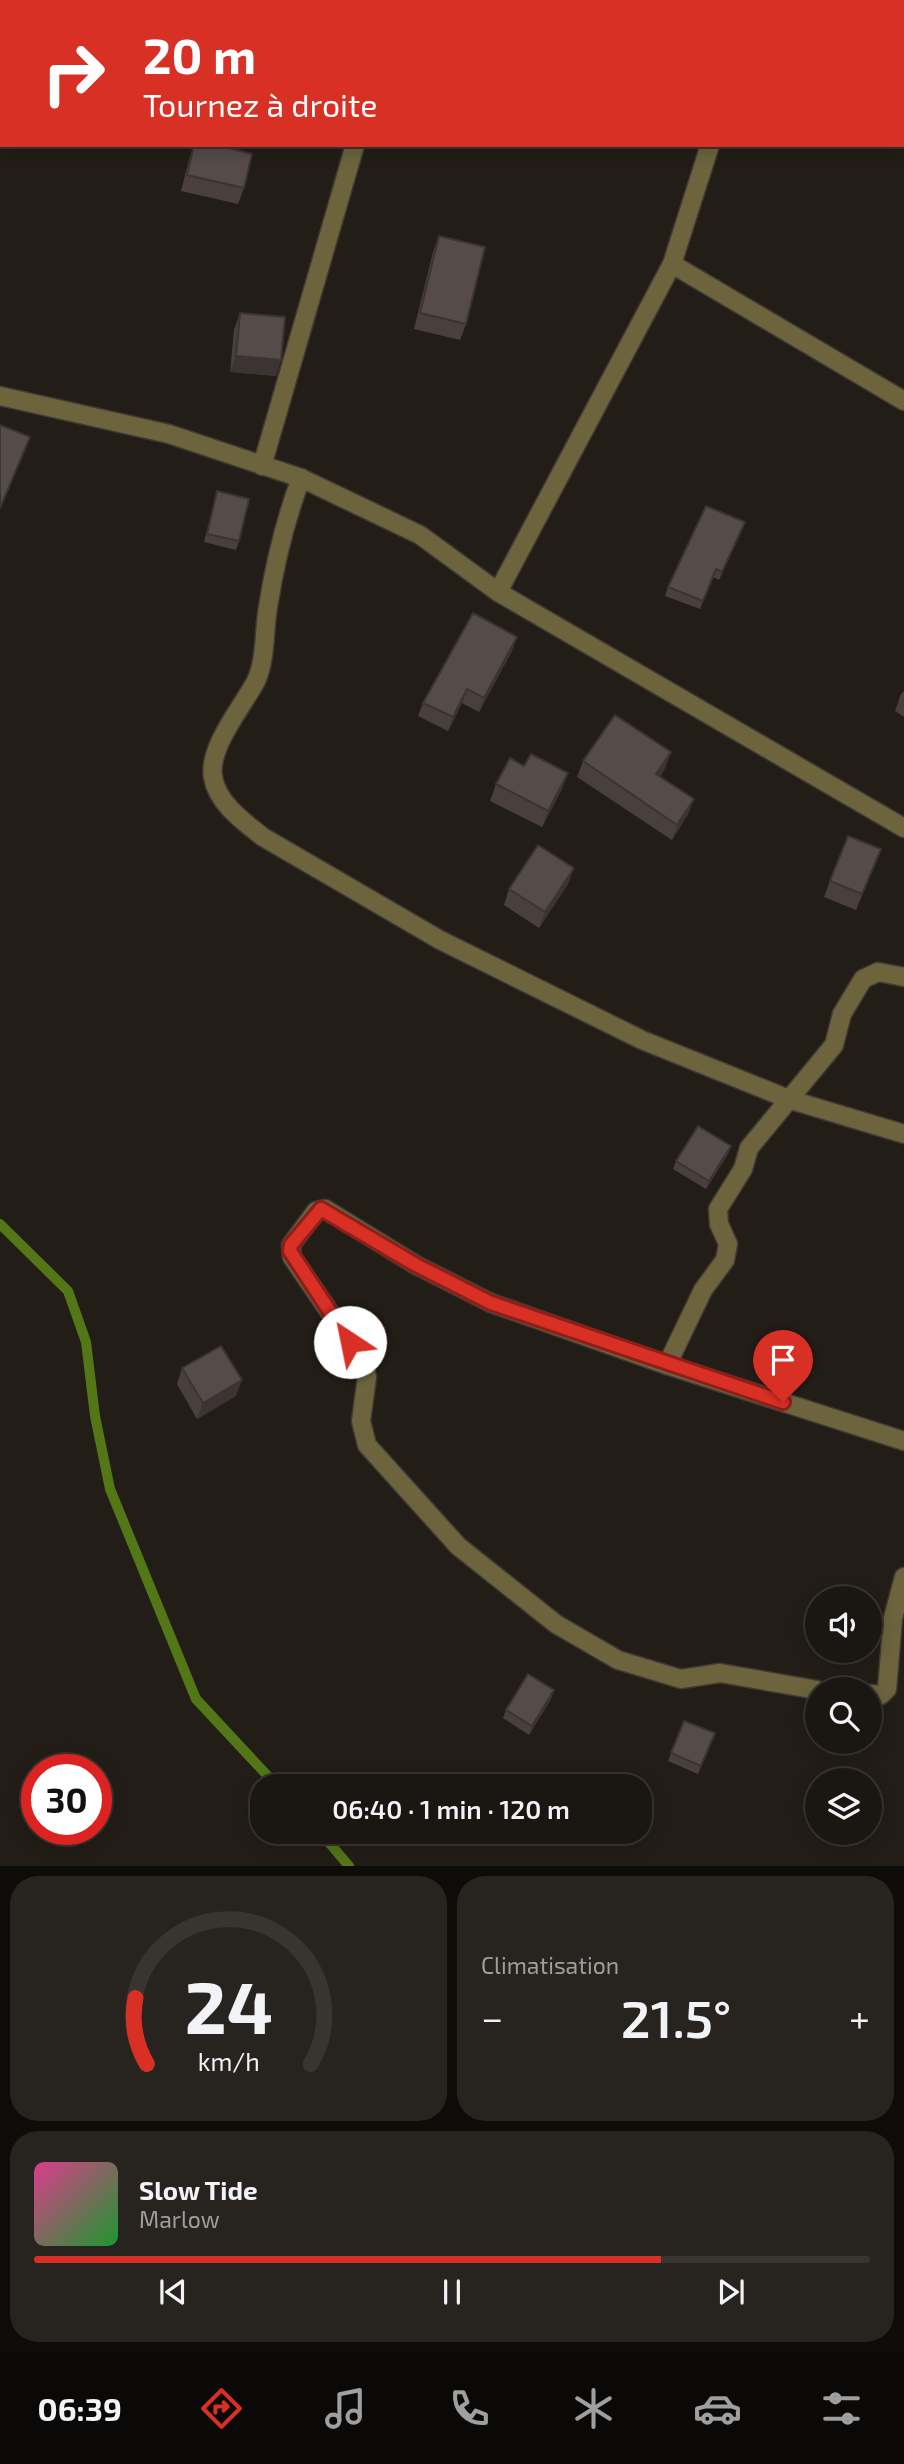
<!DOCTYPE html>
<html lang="fr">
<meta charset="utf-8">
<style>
body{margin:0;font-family:"Exo 2",sans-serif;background:#27231f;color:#f1f3f6;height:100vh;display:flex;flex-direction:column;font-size:26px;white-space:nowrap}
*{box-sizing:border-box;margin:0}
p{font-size:23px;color:#9f9f9f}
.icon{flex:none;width:38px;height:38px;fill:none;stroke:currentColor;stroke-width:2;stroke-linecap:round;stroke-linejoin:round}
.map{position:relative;height:1866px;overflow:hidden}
.details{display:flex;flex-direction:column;gap:10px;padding:10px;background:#0e0c09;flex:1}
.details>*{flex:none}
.top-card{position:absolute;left:0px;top:0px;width:905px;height:147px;box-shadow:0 4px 18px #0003,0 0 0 2px #383531;background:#d93025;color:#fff;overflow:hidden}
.controls{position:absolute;left:805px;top:1586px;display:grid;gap:14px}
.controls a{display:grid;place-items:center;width:77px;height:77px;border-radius:50%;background:#1a1611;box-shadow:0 4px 18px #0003,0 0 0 2px #383531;font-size:35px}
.speed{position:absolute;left:21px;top:1754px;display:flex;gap:14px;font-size:35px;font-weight:700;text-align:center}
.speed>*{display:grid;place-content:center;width:91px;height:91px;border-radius:50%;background:#1a1611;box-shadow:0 4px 18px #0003,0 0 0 2px #383531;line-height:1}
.speed .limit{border:10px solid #d22;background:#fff;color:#111}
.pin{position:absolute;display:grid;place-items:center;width:60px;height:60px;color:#fff;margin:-72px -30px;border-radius:50% 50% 50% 0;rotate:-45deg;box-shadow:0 0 7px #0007}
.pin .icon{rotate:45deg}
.me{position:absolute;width:77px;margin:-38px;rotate:326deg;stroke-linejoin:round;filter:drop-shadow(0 0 5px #0008)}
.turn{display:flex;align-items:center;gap:24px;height:147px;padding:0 28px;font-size:32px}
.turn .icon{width:91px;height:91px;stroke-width:2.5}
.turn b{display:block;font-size:49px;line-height:60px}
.big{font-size:52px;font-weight:600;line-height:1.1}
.details .widget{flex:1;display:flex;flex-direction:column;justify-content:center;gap:10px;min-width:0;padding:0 24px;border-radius:28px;background:#27231f}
.details .dial{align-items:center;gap:0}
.dial svg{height:182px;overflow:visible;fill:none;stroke:#383531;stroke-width:7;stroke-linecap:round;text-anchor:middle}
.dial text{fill:#f1f3f6;stroke:none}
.song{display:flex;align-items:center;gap:21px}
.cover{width:84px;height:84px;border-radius:10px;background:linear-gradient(135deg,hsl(330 70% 55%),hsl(130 70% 35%))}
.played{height:7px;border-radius:4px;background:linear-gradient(90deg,#d93025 75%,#383531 75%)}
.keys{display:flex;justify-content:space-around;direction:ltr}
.heat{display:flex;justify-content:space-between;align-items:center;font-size:38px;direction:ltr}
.details .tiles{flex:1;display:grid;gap:10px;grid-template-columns:1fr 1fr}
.widget:last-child{grid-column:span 2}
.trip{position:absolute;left:250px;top:1774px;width:402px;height:70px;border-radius:28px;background:#1a1611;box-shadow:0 4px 18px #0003,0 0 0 2px #383531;font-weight:600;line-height:70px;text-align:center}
.tab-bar{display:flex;height:112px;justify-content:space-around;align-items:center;background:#0a0907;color:#9f9f9f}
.tab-bar .icon{width:49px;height:49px}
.tab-bar .active{color:#d93025}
.tab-bar b{font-size:32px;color:#f1f3f6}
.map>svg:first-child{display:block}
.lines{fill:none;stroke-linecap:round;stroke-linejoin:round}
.stream{stroke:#537617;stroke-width:10}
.minor-casing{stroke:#403a34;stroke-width:21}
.minor{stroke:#6d643e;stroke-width:18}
.wall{fill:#49403e}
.shaded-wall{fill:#3c3432}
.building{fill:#554b48;stroke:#3c3432;stroke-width:2}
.route-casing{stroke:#8d1f18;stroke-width:18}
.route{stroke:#d93025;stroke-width:12}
</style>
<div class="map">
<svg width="904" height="1866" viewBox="0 0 904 1866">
<rect width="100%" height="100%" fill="#231d17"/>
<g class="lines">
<g class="stream">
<polyline points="0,1224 68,1291 86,1342 95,1416 110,1489 196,1699 278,1787"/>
<polyline points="320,1832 349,1866"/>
</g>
<g class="minor-casing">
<g id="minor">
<polyline points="410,2 411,0"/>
<polyline points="758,2 758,0"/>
<polyline points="0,109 2,109"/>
<polyline points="903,128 904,129"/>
<polyline points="672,264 904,401"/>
<polyline points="0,396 169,434 301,478 420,535 498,592 904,828"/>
<polyline points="262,466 355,145"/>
<path d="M301 478C285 521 275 562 268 607 264 629 266 660 256 681 243 706 208 747 213 777 217 803 244 822 263 837L440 940 642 1040 791 1100 904 1134"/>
<polyline points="498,592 672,264 710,145"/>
<polyline points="667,1365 703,1290 725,1260 728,1244 719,1224 718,1209 743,1169 749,1148 834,1045 842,1014 863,979 878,972 904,977"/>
<polyline points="817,1690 720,1673 681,1679 618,1660 556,1624 458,1546 367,1445 361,1421 367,1377 363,1361 292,1257 291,1245 316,1211 325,1209 416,1265 491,1303 667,1365 904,1441"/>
<polyline points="870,1694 881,1695 887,1689 893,1618 904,1577"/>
</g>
</g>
<use href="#minor" class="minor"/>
</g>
<g class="wall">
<polygon points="194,145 217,145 244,188 238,204 181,191 190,156"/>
<polygon points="439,236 466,324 460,340 414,329 433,252"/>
<polygon points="240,313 281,360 276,376 230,372 234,330"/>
<polygon points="217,491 239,541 236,550 204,542"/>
<polygon points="745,522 719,580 713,577 700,609 665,596 668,587"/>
<polygon points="512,651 479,712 462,703 448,731 418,716 423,703"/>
<polygon points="904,691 904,717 895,711 901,694"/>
<polygon points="671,752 665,768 660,777 694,799 688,814 672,840 577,777 583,761"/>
<polygon points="496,784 562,789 542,827 490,801"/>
<polygon points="875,865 856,910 824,897 830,881"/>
<polygon points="568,884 539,928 504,905 509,889"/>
<polygon points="731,1146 728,1154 706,1189 673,1169 676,1161"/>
<polygon points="182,1368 236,1396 197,1419 177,1384"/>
<polygon points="554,1690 551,1699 529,1735 503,1718 506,1710"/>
<polygon points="684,1721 715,1733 698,1774 668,1761"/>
</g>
<g class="shaded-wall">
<polygon points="236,356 281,360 276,376 230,372"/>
<polygon points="30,437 24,453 0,510 0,508"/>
<polygon points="745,522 742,530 719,580 722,572"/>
<polygon points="517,637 512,651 479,712 484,698"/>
<polygon points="467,689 462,703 448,731 453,717"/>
<polygon points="671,752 665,768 651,790 656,774"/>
<polygon points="568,773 562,789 542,827 548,811"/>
<polygon points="694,799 688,814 672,840 677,825"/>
<polygon points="881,849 875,865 856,910 862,894"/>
<polygon points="574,868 568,884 539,928 545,912"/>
<polygon points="731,1146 728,1154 706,1189 709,1181"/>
<polygon points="242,1380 236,1396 197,1419 203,1403"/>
<polygon points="554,1690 551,1699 529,1735 532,1726"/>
</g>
<g class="building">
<polygon points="533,0 561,0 560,2 531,2"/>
<polygon points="194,145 217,145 252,154 244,188 187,175"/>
<polygon points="439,236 485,247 466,324 420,313"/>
<polygon points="240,313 285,317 281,360 236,356"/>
<polygon points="0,425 30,437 0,508"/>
<polygon points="217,491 249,499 239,541 207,534"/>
<polygon points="706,506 745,522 722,572 716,569 703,601 668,587"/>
<polygon points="473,613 517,637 484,698 467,689 453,717 423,703"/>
<polygon points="615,715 671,752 656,774 694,799 677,825 583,761"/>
<polygon points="531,754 568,773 548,811 496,784 510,758 524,766"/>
<polygon points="848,836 881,849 862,894 830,881"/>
<polygon points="538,845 574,868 545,912 509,889"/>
<polygon points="698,1126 731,1146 709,1181 676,1161"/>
<polygon points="221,1346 242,1380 203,1403 182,1368"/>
<polygon points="528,1674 554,1690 532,1726 506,1710"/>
<polygon points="684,1721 715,1733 701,1766 671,1753"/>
</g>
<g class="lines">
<g class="route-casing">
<polyline id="route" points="350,1342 290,1251 291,1245 321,1209 416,1265 491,1303 783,1402"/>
</g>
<use href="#route" class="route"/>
</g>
</svg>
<div class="controls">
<a><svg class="icon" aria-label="sound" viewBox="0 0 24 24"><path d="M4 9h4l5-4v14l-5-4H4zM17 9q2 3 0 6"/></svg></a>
<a><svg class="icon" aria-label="search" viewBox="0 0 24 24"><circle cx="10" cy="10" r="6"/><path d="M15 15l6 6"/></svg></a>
<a><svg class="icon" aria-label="layers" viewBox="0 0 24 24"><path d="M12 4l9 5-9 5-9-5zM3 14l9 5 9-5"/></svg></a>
</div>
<div class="speed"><div class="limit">30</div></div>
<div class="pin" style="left:783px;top:1402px;background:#d93025"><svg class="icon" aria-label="arrive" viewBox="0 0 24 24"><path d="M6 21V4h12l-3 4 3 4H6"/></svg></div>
<svg class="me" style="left:350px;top:1342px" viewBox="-20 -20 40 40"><circle r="19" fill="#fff"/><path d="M0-13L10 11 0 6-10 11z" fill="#d93025"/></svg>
<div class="trip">06:40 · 1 min · 120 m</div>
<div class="top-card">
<div class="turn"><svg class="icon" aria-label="right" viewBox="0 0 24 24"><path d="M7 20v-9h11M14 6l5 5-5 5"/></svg><div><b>20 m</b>Tournez à droite</div></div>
</div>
</div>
<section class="details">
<div class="tiles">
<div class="widget dial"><svg viewBox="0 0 100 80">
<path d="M14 69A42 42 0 1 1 86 69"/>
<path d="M14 69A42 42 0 0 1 9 40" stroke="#d93025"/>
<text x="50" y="56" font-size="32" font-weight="700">24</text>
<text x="50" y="72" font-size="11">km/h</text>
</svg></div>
<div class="widget"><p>Climatisation</p>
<div class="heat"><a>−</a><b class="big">21.5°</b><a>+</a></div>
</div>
<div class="widget">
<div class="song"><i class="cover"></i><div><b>Slow Tide</b><p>Marlow</p></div></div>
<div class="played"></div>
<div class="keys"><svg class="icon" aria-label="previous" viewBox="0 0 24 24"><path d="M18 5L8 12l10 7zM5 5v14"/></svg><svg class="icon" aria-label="pause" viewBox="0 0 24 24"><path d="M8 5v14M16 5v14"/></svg><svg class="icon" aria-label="next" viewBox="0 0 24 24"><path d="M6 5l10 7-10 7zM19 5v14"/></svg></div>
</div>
</div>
</section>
<nav class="tab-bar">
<b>06:39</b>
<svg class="icon active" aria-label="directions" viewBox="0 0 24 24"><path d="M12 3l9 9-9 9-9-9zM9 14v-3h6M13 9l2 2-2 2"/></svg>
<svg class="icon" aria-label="music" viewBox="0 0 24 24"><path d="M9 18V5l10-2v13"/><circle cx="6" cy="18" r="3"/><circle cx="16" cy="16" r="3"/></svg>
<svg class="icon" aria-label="phone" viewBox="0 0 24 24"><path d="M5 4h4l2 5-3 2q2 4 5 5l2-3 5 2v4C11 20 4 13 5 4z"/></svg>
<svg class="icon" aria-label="climate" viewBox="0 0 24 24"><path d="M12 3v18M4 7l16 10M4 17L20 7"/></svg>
<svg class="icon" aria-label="car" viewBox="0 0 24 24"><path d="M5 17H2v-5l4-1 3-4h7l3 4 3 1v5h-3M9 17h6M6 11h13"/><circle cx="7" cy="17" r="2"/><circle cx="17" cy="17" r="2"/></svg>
<svg class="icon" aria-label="filters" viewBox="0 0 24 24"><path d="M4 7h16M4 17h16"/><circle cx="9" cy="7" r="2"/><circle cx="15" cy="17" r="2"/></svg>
</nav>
